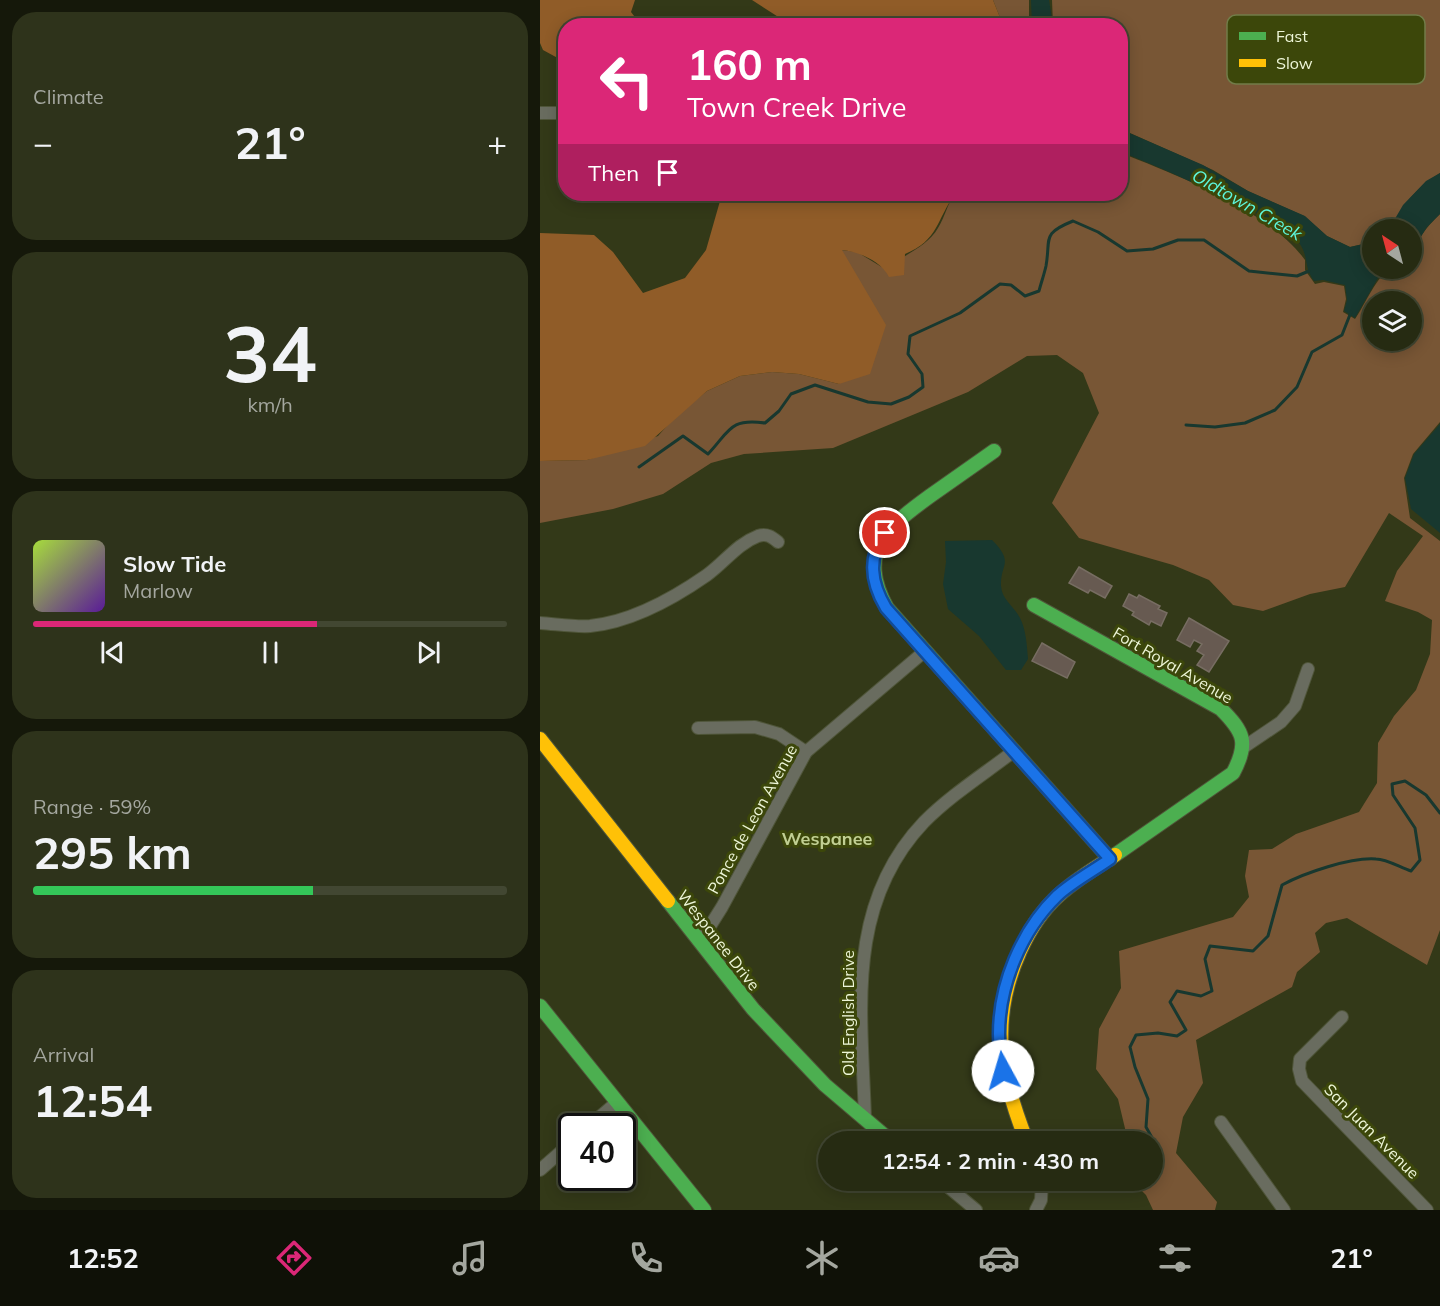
<!DOCTYPE html>
<meta charset="utf-8">
<style>
body{margin:0;font-family:Mulish,sans-serif;background:#2e331b;color:#f1f3f6;height:100vh;display:flex;flex-direction:column;font-size:22px;white-space:nowrap}
*{box-sizing:border-box;margin:0}
p{font-size:20px;color:#a4a79f}
.icon{flex:none;width:33px;height:33px;fill:none;stroke:currentColor;stroke-width:2;stroke-linecap:round;stroke-linejoin:round}
.map{position:relative;flex:1;overflow:hidden}
.details{display:flex;flex-direction:column;gap:12px;padding:12px;background:#15180a;width:540px}
.details>*{flex:none}
.top-card{position:absolute;left:18px;top:18px;width:570px;height:183px;border-radius:24px;box-shadow:0 3px 15px #0003,0 0 0 2px #424732;background:#db2777;color:#fff;overflow:hidden}
.needle{width:39px;rotate:324deg}
.buttons{position:absolute;left:822px;top:219px;display:grid;gap:12px}
.buttons a{display:grid;place-items:center;width:60px;height:60px;border-radius:50%;background:#262b12;box-shadow:0 3px 15px #0003,0 0 0 2px #424732;font-size:30px}
.speed{position:absolute;left:18px;top:1113px;display:flex;gap:12px;font-size:30px;font-weight:700;text-align:center}
.speed>*{display:grid;place-content:center;width:78px;height:78px;border-radius:50%;background:#262b12;box-shadow:0 3px 15px #0003,0 0 0 2px #424732;line-height:1}
.speed .limit{border:3px solid #111;border-radius:9px;background:#fff;color:#111}
.pin{position:absolute;display:grid;place-items:center;width:51px;height:51px;color:#fff;margin:-26px;border:3px solid #fff;border-radius:50%;box-shadow:0 2px 6px #0007}
.me{position:absolute;width:66px;margin:-33px;rotate:354deg;stroke-linejoin:round;filter:drop-shadow(0 0 4px #0008)}
.turn{display:flex;align-items:center;gap:21px;height:126px;padding:0 30px;font-size:27px}
.turn .icon{width:78px;height:78px;stroke-width:2.5}
.turn b{display:block;font-size:42px;line-height:51px}
.then{display:flex;align-items:center;height:57px;padding:0 30px;background:#0003;gap:12px;font-size:22px}
.big{font-size:45px;font-weight:700;line-height:1.1}
.details .card{flex:1;display:flex;flex-direction:column;justify-content:center;gap:9px;min-width:0;padding:0 21px;border-radius:24px;background:#2e331b}
.details .dial{align-items:center;gap:0}
.dial b{font-size:78px;line-height:1}
.song{display:flex;align-items:center;gap:18px}
.cover{width:72px;height:72px;border-radius:9px;background:linear-gradient(135deg,hsl(80 70% 55%),hsl(270 70% 35%))}
.played{height:6px;border-radius:3px;background:linear-gradient(90deg,#db2777 60%,#424732 60%)}
.keys{display:flex;justify-content:space-around;direction:ltr}
.heat{display:flex;justify-content:space-between;align-items:center;font-size:33px;direction:ltr}
.charge{height:9px;border-radius:4px;background:linear-gradient(90deg,#34c759 59%,#424732 0)}
.trip{position:absolute;left:278px;top:1131px;width:345px;height:60px;border-radius:30px;background:#262b12;box-shadow:0 3px 15px #0003,0 0 0 2px #424732;font-weight:700;line-height:60px;text-align:center}
.dock{display:flex;height:96px;justify-content:space-around;align-items:center;background:#0f1107;color:#a4a79f}
.dock .icon{width:42px;height:42px}
.dock .selected{color:#db2777}
.dock b{font-size:27px;color:#f1f3f6}
main{display:flex;flex:1;min-height:0}
.map>svg:first-child{display:block}
.green{fill:#785635;fill-rule:evenodd}
.forest{fill:#905c28}
.water{fill:#18382f}
.lines{fill:none;stroke-linecap:round;stroke-linejoin:round}
.stream{stroke:#18382f;stroke-width:3}
.building{fill:#675a51;stroke:#776d62;stroke-width:1.5}
.street-casing{stroke:#4f5539;stroke-width:14}
.fast-casing{stroke:#4f5539;stroke-width:16}
.slow-casing{stroke:#4f5539;stroke-width:16}
.street{stroke:#696c5f;stroke-width:12}
.fast{stroke:#4caf50;stroke-width:14}
.slow{stroke:#ffc107;stroke-width:14}
.route-casing{stroke:#114b97;stroke-width:15}
.route{stroke:#1a73e8;stroke-width:10}
.labels{text-anchor:middle;stroke-width:6;stroke-linejoin:round;paint-order:stroke}
.street-label{font-size:16px;fill:#eef6d8;stroke:#3c470a}
.water-label{font-size:18px;font-style:italic;fill:#5df6db;stroke:#3c470a}
.neighbourhood-label{font-size:18px;font-weight:bold;fill:#c1cf93;stroke:#3c470a}
.key{fill:#3c470a;stroke:#717c48;stroke-width:1.5}
.key-label{font-size:16px;fill:#eef6d8}
</style>
<main>
<section class="details">
<div class="card"><p>Climate</p>
<div class="heat"><a>−</a><b class="big">21°</b><a>+</a></div>
</div>
<div class="card dial"><b>34</b><p>km/h</p></div>
<div class="card">
<div class="song"><i class="cover"></i><div><b>Slow Tide</b><p>Marlow</p></div></div>
<div class="played"></div>
<div class="keys"><svg class="icon" aria-label="previous" viewBox="0 0 24 24"><path d="M18 5L8 12l10 7zM5 5v14"/></svg><svg class="icon" aria-label="pause" viewBox="0 0 24 24"><path d="M8 5v14M16 5v14"/></svg><svg class="icon" aria-label="next" viewBox="0 0 24 24"><path d="M6 5l10 7-10 7zM19 5v14"/></svg></div>
</div>
<div class="card"><p>Range · 59%</p><b class="big">295 km</b><div class="charge"></div></div>
<div class="card"><p>Arrival</p><b class="big">12:54</b></div>
</section>
<div class="map">
<svg width="900" height="1210" viewBox="0 0 900 1210">
<rect width="100%" height="100%" fill="#333918"/>
<g class="green">
<polygon points="453,0 489,0 489,25 463,25"/>
<path d="M512 0H900V173C877 187 863 204 851 228L832 230V242L810 247 787 236 764 216 708 191 673 170 581 129 580 26 513 25Z"/>
<path d="M581 153C637 175 730 211 765 260V270L775 284 784 282 804 286 806 299 803 312 815 319C824 307 838 272 852 269 857 267 866 269 872 268 872 244 883 231 900 214V422L873 454 864 478 870 518 900 541V930L887 965 807 918 786 923 775 933 780 952 757 972 752 987 656 1040 663 1083 643 1117 636 1153 677 1202 675 1210H613L606 1195 592 1181 612 1180V1142L588 1141 578 1099 556 1069 559 1029 581 988 579 951 693 917 709 897 705 876 709 850 732 849 756 834 819 812 837 783 838 743 854 716 876 690 890 654 892 620 878 612 845 601 857 571 883 536 849 513 805 587 770 594 723 611 693 605 669 580 633 565 539 538 512 503 559 413 543 373 517 355 487 356 428 392 293 448 204 454 171 463 123 494 73 509 0 523V461L47 460 118 436 134 418 167 391 200 376 232 372 259 374 299 384 338 346 345 325 301 250 317 252 345 269C362 256 387 247 398 228 405 217 407 204 415 194H580ZM832 302H872V340H832Z"/>
</g>
<g class="forest">
<polygon points="0,0 95,0 91,12 101,25 26,26 25,62 3,50 0,43"/>
<polygon points="212,0 453,0 463,25 302,26 243,20"/>
<path d="M182 194H415C396 220 399 240 365 254L364 275 349 277C341 261 319 252 302 250L346 325 330 374 299 384 259 374 232 372 200 376 167 391 105 446 47 460 0 461V233L54 235 73 252 103 293 145 278 166 250Z"/>
</g>
<g class="water">
<polygon points="491,0 509,0 513,25 492,25"/>
<path d="M580 129 663 165 708 191 765 216 787 236 810 247 832 242V268L850 269 838 278 815 318 804 311 807 300 805 285 783 280 774 281C762 265 771 254 754 237 736 220 715 213 694 203 657 184 620 167 581 152Z"/>
<polygon points="900,173 900,214 887,227 872,251 872,230 849,229 863,205 886,181"/>
<polygon points="900,424 900,533 871,509 865,478 874,454"/>
<path d="M452 540C475 563 460 564 461 586 462 600 474 606 480 618 486 629 487 646 488 659L481 670H466L439 636 408 609 403 584 406 562 405 541Z"/>
</g>
<g class="lines">
<g class="stream">
<polyline points="646,425 675,427 705,423 735,410 757,387 772,352 802,335 811,312"/>
<path d="M99 467 143 436 168 454C190 431 189 418 225 423L239 411 251 394 275 385 328 402 351 404 369 397 383 387 382 374 368 354 370 336 420 313 460 284 471 285 485 296 499 291C501 283 504 275 506 266 511 238 501 234 533 221L558 232 587 251 613 249 638 240H664L709 271 757 276 769 271"/>
<path d="M616 1145 606 1127 608 1099 595 1067 590 1047 596 1035 618 1033 637 1036 646 1030 630 1002 637 991 661 996 672 991 665 959 670 946 713 951 728 936 742 885C764 873 811 857 836 859 847 859 861 868 871 871L880 860 875 828 853 795 852 784 865 781 886 795 900 813"/>
</g>
</g>
<g class="building">
<polygon points="539,567 572,586 565,598 550,590 548,593 529,583"/>
<polygon points="589,594 597,598 599,595 620,606 618,609 627,613 621,626 611,621 609,625 592,615 594,612 583,606"/>
<polygon points="649,618 689,641 669,672 657,665 664,655 657,651 662,644 654,640 650,647 637,640"/>
<polygon points="502,643 535,662 527,678 492,661"/>
</g>
<g class="lines">
<g class="street-casing">
<g id="street">
<polyline points="0,113 26,113"/>
<path d="M0 623C16 624 34 627 50 626 91 622 134 598 167 575 185 562 197 544 218 536 227 533 232 537 238 542"/>
<polyline points="158,728 215,727 239,734 266,752"/>
<polyline points="704,747 741,722 755,706 768,669"/>
<polyline points="160,942 182,907 266,752 385,651"/>
<polyline points="802,1017 760,1059 759,1069 762,1081 887,1210"/>
<path d="M325 1119C322 1014 304 906 384 822 411 795 444 774 474 751"/>
<polyline points="681,1122 744,1210"/>
<polyline points="49,1126 76,1103"/>
<polyline points="0,1170 32,1142"/>
<polyline points="400,1180 436,1210"/>
<polyline points="496,1210 501,1200 502,1180"/>
</g>
</g>
<g class="fast-casing">
<g id="fast">
<path d="M454 451C433 466 411 481 390 496 346 528 316 552 347 608L570 859"/>
<path d="M494 605 681 709C704 732 709 743 693 773L575 855"/>
<polyline points="128,901 213,1009 285,1085 352,1142"/>
<polyline points="0,1006 164,1210"/>
</g>
</g>
<g class="slow-casing">
<g id="slow">
<polyline points="0,739 128,901"/>
<path d="M487 1142C460 1074 449 1020 480 951 489 931 502 910 519 895 536 879 556 868 575 855"/>
</g>
</g>
<use href="#street" class="street"/>
<use href="#fast" class="fast"/>
<use href="#slow" class="slow"/>
</g>
<g class="lines">
<g class="route-casing">
<path id="route" d="M345 533C327 558 331 583 346 608L570 859C553 871 532 882 517 896 481 931 459 985 459 1034 459 1046 461 1059 463 1071"/>
</g>
<use href="#route" class="route"/>
</g>
<g class="labels">
<g class="street-label">
<text transform="translate(633 665) rotate(30)" y="6">Fort Royal Avenue</text>
<text transform="translate(212 819) rotate(-61)" y="6">Ponce de Leon Avenue</text>
<text transform="translate(179 940) rotate(52)" y="6">Wespanee Drive</text>
<text transform="translate(308 1013) rotate(-90)" y="6">Old English Drive</text>
<text transform="translate(832 1131) rotate(45)" y="6">San Juan Avenue</text>
</g>
<g class="water-label">
<text transform="translate(707 205) rotate(30)" y="6">Oldtown Creek</text>
</g>
<g class="neighbourhood-label">
<text x="287" y="845">Wespanee</text>
</g>
</g>
<rect x="687" y="15" width="198" height="69" rx="9" class="key"/>
<rect x="699" y="32" width="27" height="8" fill="#4caf50"/>
<rect x="699" y="59" width="27" height="8" fill="#ffc107"/>
<g class="key-label">
<text x="736" y="42">Fast</text>
<text x="736" y="69">Slow</text>
</g>
</svg>
<div class="buttons">
<a><svg class="needle" viewBox="-14 -14 28 28"><path d="M0-13l5 13h-10z" fill="#e53935"/><path d="M0 13l5-13h-10z" fill="#a4a79f"/></svg></a>
<a><svg class="icon" aria-label="layers" viewBox="0 0 24 24"><path d="M12 4l9 5-9 5-9-5zM3 14l9 5 9-5"/></svg></a>
</div>
<div class="speed"><div class="limit">40</div></div>
<div class="pin" style="left:345px;top:533px;background:#d93025"><svg class="icon" aria-label="arrive" viewBox="0 0 24 24"><path d="M6 21V4h12l-3 4 3 4H6"/></svg></div>
<svg class="me" style="left:463px;top:1071px" viewBox="-20 -20 40 40"><circle r="19" fill="#fff"/><path d="M0-13L10 11 0 6-10 11z" fill="#1a73e8"/></svg>
<div class="trip">12:54 · 2 min · 430 m</div>
<div class="top-card">
<div class="turn"><svg class="icon" aria-label="left" viewBox="0 0 24 24"><path d="M17 20v-9H6M10 6l-5 5 5 5"/></svg><div><b>160 m</b>Town Creek Drive</div></div>
<div class="then">Then<svg class="icon" aria-label="arrive" viewBox="0 0 24 24"><path d="M6 21V4h12l-3 4 3 4H6"/></svg></div>
</div>
</div>
</main>
<nav class="dock">
<b>12:52</b>
<svg class="icon selected" aria-label="directions" viewBox="0 0 24 24"><path d="M12 3l9 9-9 9-9-9zM9 14v-3h6M13 9l2 2-2 2"/></svg>
<svg class="icon" aria-label="music" viewBox="0 0 24 24"><path d="M9 18V5l10-2v13"/><circle cx="6" cy="18" r="3"/><circle cx="16" cy="16" r="3"/></svg>
<svg class="icon" aria-label="phone" viewBox="0 0 24 24"><path d="M5 4h4l2 5-3 2q2 4 5 5l2-3 5 2v4C11 20 4 13 5 4z"/></svg>
<svg class="icon" aria-label="climate" viewBox="0 0 24 24"><path d="M12 3v18M4 7l16 10M4 17L20 7"/></svg>
<svg class="icon" aria-label="car" viewBox="0 0 24 24"><path d="M5 17H2v-5l4-1 3-4h7l3 4 3 1v5h-3M9 17h6M6 11h13"/><circle cx="7" cy="17" r="2"/><circle cx="17" cy="17" r="2"/></svg>
<svg class="icon" aria-label="filters" viewBox="0 0 24 24"><path d="M4 7h16M4 17h16"/><circle cx="9" cy="7" r="2"/><circle cx="15" cy="17" r="2"/></svg>
<b>21°</b>
</nav>
